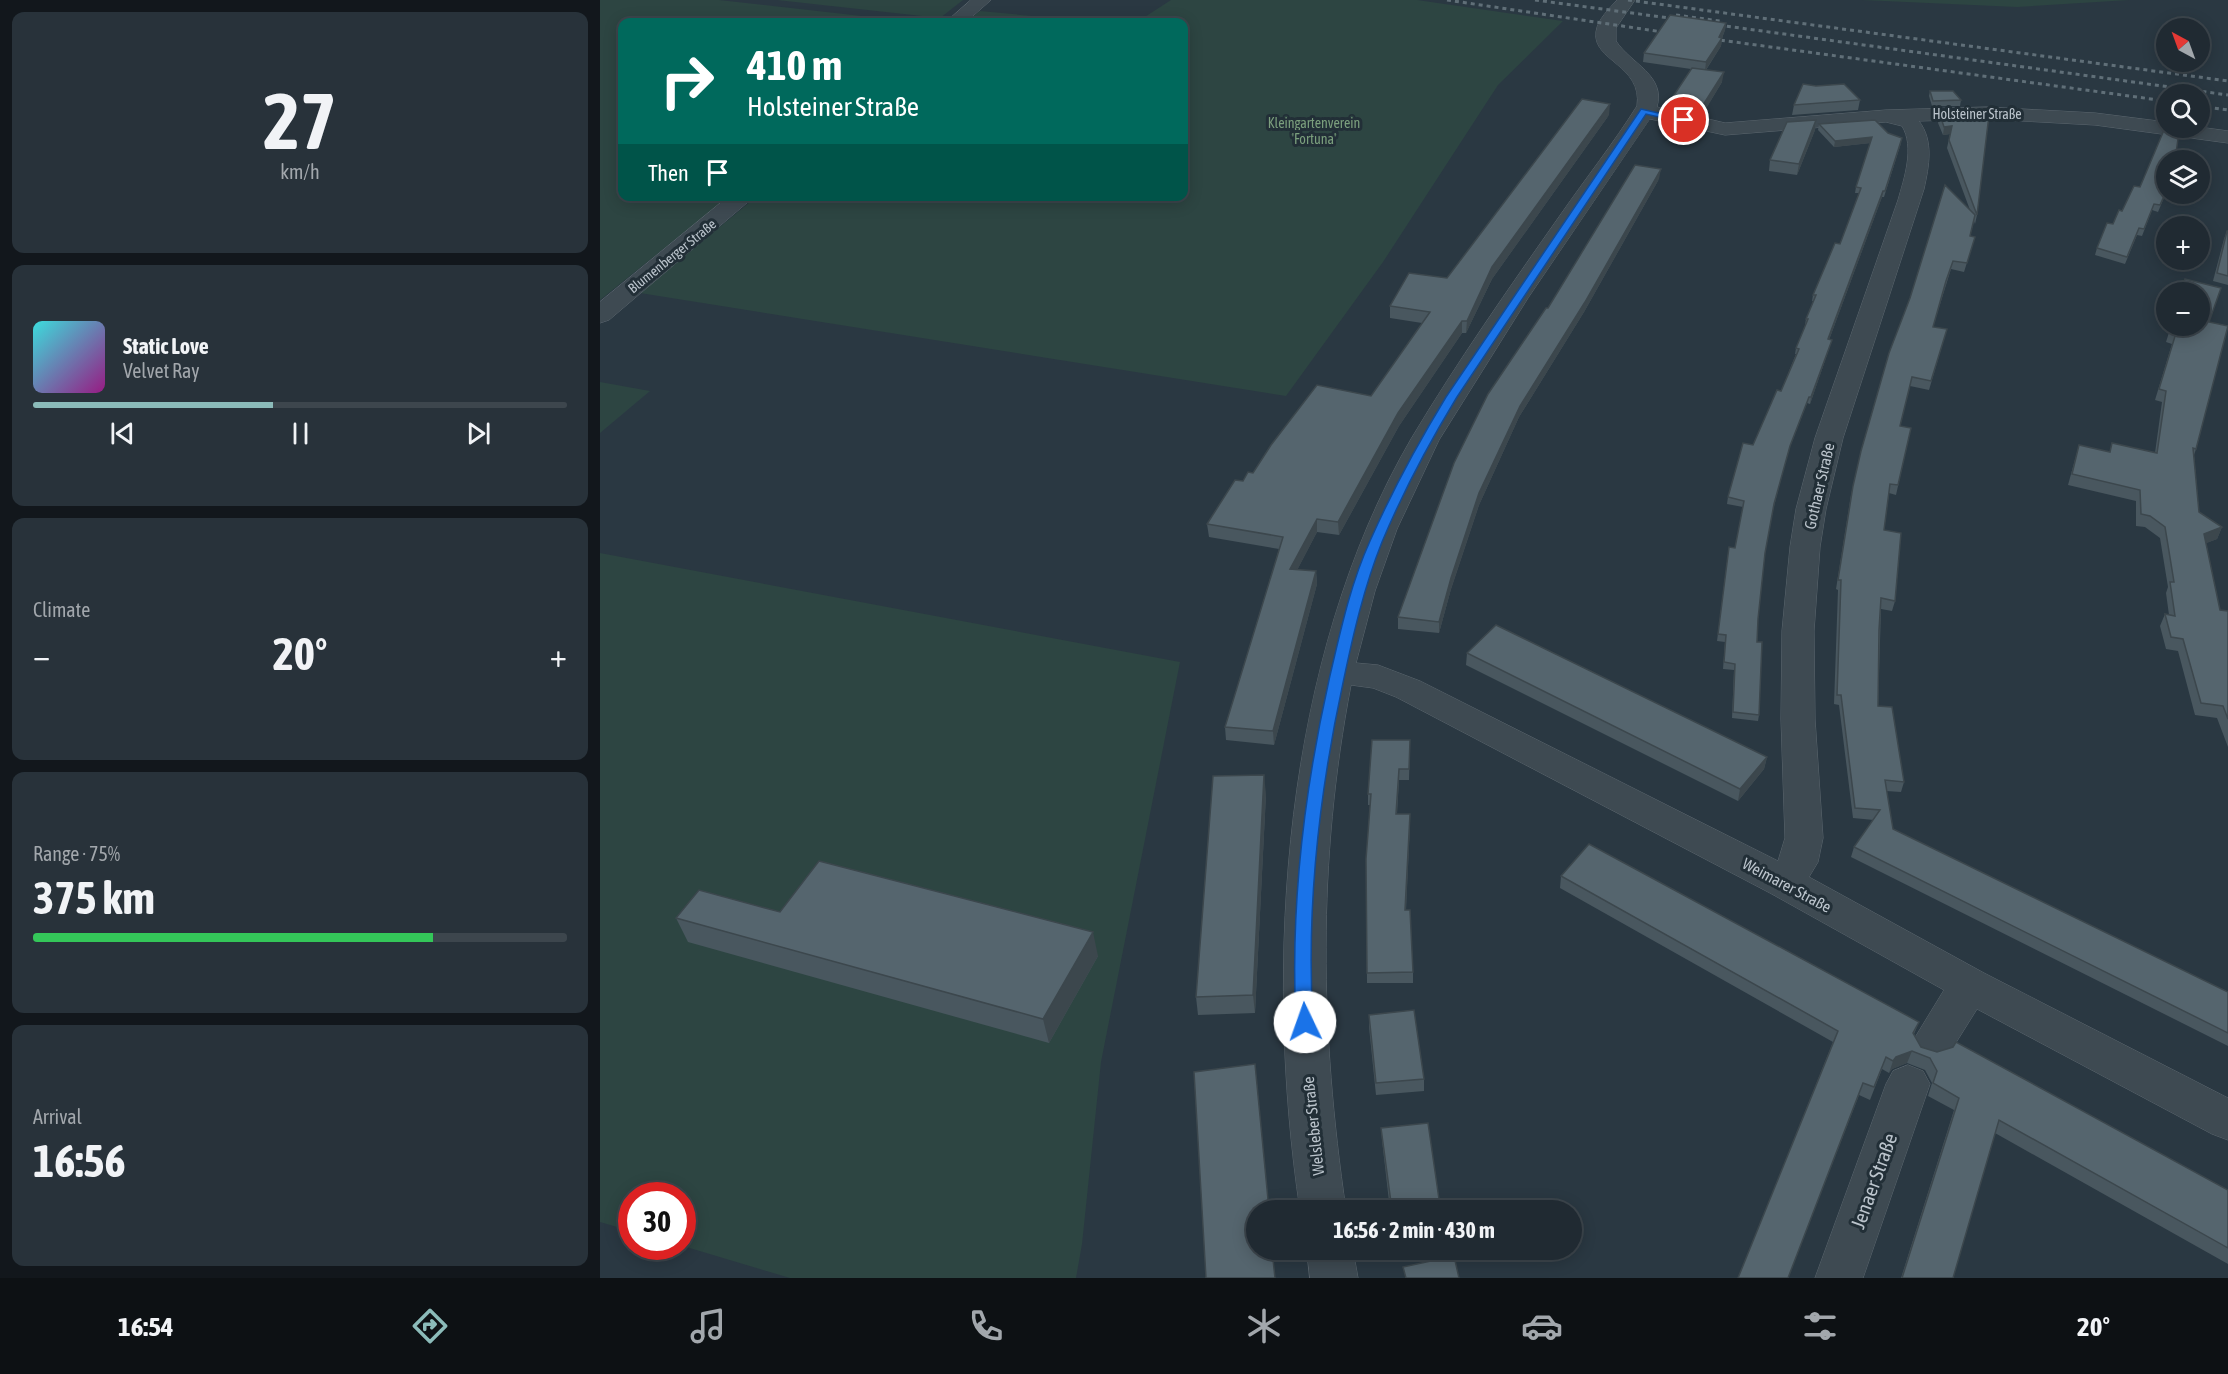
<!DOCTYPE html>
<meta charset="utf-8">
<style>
body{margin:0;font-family:"Asap Condensed",sans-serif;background:#28323a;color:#f1f3f6;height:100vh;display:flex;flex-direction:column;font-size:22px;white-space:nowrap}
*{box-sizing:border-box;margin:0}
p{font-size:20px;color:#a2a7ac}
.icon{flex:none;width:33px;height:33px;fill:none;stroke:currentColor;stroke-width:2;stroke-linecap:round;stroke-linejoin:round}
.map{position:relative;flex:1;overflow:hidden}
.side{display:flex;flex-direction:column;gap:12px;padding:12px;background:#12171c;width:600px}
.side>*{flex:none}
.top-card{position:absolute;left:18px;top:18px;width:570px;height:183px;border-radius:12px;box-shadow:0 3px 15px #0003,0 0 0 2px #3d464d;background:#00695c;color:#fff;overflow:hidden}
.needle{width:39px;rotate:319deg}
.buttons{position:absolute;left:1556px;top:18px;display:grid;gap:12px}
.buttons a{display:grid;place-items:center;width:54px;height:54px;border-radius:50%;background:#202a32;box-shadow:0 3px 15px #0003,0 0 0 2px #3d464d;font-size:30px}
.speed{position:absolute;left:18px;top:1182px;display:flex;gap:12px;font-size:30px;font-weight:700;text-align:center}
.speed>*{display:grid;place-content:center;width:78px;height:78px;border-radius:50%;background:#202a32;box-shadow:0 3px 15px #0003,0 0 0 2px #3d464d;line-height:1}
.speed .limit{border:9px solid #d22;background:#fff;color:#111}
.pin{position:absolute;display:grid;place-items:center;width:51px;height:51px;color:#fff;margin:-26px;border:3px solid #fff;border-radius:50%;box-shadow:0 2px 6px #0007}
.me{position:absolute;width:66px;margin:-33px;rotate:357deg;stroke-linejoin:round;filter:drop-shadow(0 0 4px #0008)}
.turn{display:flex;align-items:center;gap:21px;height:126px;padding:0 30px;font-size:27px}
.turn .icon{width:78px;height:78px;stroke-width:2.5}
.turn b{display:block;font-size:42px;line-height:51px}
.then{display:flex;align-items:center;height:57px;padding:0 30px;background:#0003;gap:12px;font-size:22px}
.big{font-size:45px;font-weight:700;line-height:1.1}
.side .card{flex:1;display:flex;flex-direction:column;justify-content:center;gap:9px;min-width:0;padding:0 21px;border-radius:12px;background:#28323a}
.side .dial{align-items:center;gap:0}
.dial b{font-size:78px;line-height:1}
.song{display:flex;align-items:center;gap:18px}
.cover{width:72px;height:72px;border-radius:9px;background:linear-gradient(135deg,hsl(180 70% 55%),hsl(310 70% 35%))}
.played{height:6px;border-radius:3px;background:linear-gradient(90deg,#8bbbb9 45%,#3d464d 45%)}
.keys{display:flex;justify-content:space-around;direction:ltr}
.heat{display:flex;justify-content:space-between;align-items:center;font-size:33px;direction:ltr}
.charge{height:9px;border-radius:4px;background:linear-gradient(90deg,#34c759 75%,#3d464d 0)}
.trip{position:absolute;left:646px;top:1200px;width:336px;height:60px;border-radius:30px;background:#202a32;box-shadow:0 3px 15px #0003,0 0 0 2px #3d464d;font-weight:700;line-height:60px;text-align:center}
.tabs{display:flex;height:96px;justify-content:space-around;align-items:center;background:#0d1114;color:#a2a7ac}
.tabs .icon{width:42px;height:42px}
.tabs .selected{color:#8bbbb9}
.tabs b{font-size:27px;color:#f1f3f6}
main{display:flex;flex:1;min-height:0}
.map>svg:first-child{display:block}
.green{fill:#2d4542}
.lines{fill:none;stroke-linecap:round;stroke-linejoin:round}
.minor-casing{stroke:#5c676f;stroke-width:1}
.minor{fill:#3e4a52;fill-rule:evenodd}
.rail{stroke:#606f78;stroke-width:3;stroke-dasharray:4 4;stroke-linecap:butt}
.wall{fill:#49575f}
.shaded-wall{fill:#3c474d}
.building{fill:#55656e;stroke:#3c474d;stroke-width:1.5}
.route{fill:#1a73e8;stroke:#114b97;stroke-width:1.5}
.labels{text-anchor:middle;stroke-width:6;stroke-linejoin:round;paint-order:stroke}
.far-street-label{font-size:14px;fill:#bbc4cc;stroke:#222f37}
.far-park-label{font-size:14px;fill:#7b9f7d;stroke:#222f37}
.street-label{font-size:16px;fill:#bbc4cc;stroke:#222f37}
.near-street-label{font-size:20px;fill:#bbc4cc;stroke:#222f37}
</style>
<main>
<section class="side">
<div class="card dial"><b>27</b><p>km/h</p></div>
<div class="card">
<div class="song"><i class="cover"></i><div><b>Static Love</b><p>Velvet Ray</p></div></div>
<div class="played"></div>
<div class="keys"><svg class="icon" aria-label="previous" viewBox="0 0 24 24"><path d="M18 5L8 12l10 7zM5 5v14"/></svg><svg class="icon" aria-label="pause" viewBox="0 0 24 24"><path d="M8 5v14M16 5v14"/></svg><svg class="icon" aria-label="next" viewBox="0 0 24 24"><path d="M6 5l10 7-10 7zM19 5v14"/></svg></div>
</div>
<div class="card"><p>Climate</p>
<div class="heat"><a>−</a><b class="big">20°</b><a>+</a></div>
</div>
<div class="card"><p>Range · 75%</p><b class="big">375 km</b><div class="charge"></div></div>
<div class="card"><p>Arrival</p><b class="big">16:56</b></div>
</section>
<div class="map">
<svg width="1628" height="1278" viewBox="0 0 1628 1278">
<rect width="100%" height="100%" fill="#2a3842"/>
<g class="green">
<polygon points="0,0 119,0 315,22 22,22 22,196 128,197 0,300"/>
<polygon points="177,0 363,0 340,18"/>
<polygon points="571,0 817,0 963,21 898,85 783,262 686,396 40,293 156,197 584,196 584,22 537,22"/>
<polygon points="1262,0 1529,0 1417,7"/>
<polygon points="380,11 496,22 366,22"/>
<polygon points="0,382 50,391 0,433"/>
<polygon points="0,553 580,662 501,1062 482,1244 476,1278 190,1278 83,1246 82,1196 32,1196 31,1231 0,1222"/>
</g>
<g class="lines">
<g class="minor-casing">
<g id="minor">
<polygon points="371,0 391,0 366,22 346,22"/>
<path d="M1017 0H1035L1016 28V41C1031 64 1066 75 1057 107L1125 123 1286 110 1386 107 1495 113 1566 122V128L1599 127 1628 131V143L1495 125 1386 119 1319 121C1334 141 1329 166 1324 189L1243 438 1226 509 1220 547 1214 631 1215 719 1223 838 1218 862 1209 877 1384 973 1628 1098V1140L1612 1134 1377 1009 1347 1057 1332 1062 1317 1057 1311 1044 1344 990 1170 893 796 697 773 688 751 685C717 862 720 1032 746 1210H700C663 963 683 659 811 439 857 362 909 288 961 214 986 178 1013 144 1037 106 1043 65 992 61 996 32 997 20 1010 8 1017 0ZM1050 119 1125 135 1286 122 1302 126C1315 147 1304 179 1298 200L1215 438 1196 509 1190 547 1182 631 1181 719 1185 838 1178 861 820 681 778 665 756 663 775 591 797 529 839 440 928 298Z"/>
<polygon points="129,196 155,196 9,320 0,323 0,302"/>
<polygon points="1308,1065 1323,1071 1330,1084 1263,1278 1215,1278 1286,1084 1293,1071"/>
<polygon points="707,1250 753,1250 758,1278 710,1278"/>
</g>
</g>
<use href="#minor" class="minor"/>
<g class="rail">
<polyline points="847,0 1076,34"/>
<polyline points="935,0 1084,20"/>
<polyline points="1028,0 1628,81"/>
<polyline points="1076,15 1120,21"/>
<polyline points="1111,24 1628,95"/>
<polyline points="1105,38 1566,101"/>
<polyline points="1599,106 1628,110"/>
</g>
</g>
<g class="wall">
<polygon points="1126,23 1125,30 1122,38 1121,46 1106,70 1122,82 1102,115 1071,108 1072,98 1091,69 1043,62 1044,53"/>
<polygon points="1216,86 1260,100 1258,110 1192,115 1194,105"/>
<polygon points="1330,91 1361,100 1360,106 1332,106 1329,96"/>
<polygon points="1009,115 892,279 866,333 862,333 799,426 739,535 717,532 697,570 716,571 717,584 674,745 626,740 625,727 679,549 609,537 607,524 643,481 653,473 771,396 822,323 790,318 790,306 847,278"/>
<polygon points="1340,115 1389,115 1377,215 1375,224 1374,221 1370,236 1375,237 1364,272 1351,269 1333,327 1347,329 1329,390 1310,386 1300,426 1311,428 1296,495 1289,493 1284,530 1295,601 1292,611 1281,609 1278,706 1304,782 1301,792 1286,791 1293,829 1628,992 1628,1046 1251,857 1254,847 1274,820 1253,818 1239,705 1234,704 1238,590 1236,589 1251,495 1261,451 1370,210 1347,148 1350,134 1343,135 1338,123"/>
<polygon points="1216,120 1215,130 1197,175 1169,171 1170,160"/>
<polygon points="1219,124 1288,133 1301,143 1284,197 1282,197 1229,340 1230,346 1210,404 1207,403 1188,452 1173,510 1165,553 1158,619 1157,642 1159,715 1158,721 1132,718 1134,670 1123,669 1125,642 1117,641 1128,554 1135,548 1143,507 1127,504 1128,497 1181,391 1196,354 1195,354 1196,348 1206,325 1205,325 1206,319 1214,301 1212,301 1213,295 1240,244 1259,193 1255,193 1256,187 1270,143 1234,147 1218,130"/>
<polygon points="1059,179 984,312 919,417 879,505 851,589 839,633 798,629 798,617 948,308"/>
<polygon points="1566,193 1558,212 1552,210 1542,236 1537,235 1525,264 1495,255 1497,248 1522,211"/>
<polygon points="1627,231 1628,231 1628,285 1613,281 1624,239"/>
<polygon points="1585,279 1621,288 1609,322 1628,326 1596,449 1594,455 1599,512 1622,527 1617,539 1606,543 1620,610 1628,611 1628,747 1617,718 1595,715 1578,651 1566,649 1560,626 1565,614 1569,615 1566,593 1568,587 1560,538 1545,527 1536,526 1536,501 1468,485 1479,445 1510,452 1512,443 1555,453 1562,402 1555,400 1572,344 1566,342 1571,326 1599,326 1599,292 1581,292"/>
<polygon points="867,653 1167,757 1164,769 1138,801 866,665"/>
<polygon points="810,740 809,780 799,780 797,814 810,824 806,910 813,972 813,983 767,983 766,859 770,805 768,805 768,794"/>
<polygon points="666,794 655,1013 598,1015 596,997"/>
<polygon points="961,876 1319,1022 1314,1034 1321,1047 1628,1190 1628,1264 1395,1133 1353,1278 1301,1278 1354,1110 1328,1096 1332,1083 1325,1070 1307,1063 1292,1069 1289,1073 1282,1069 1270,1100 1259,1095 1188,1278 1138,1278 1233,1042 960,888"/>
<polygon points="180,912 498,956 449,1043 88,942 76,918"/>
<polygon points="769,1015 824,1079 824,1091 776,1095 769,1027"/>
<polygon points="781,1128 840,1206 840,1210 790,1210 782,1140"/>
</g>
<g class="shaded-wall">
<polygon points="1126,23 1125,30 1122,38 1121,46 1105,71 1106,62"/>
<polygon points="1124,72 1122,82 1102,115 1103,105"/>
<polygon points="1010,104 1009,115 892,279 866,333 867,321 892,267"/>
<polygon points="1216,120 1215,130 1197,175 1199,164"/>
<polygon points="1352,126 1350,134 1343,135 1344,127"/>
<polygon points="1272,137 1271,143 1234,147 1235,141"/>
<polygon points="1061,169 1059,179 984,312 919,417 879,505 851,589 839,633 839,622 851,578 879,493 920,406"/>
<polygon points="1283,191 1282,197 1227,345 1228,339"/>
<polygon points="862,321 862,333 799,426 739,535 738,522 798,413"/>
<polygon points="1232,340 1230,346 1210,404 1211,397"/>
<polygon points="717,519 717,532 691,582 690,569"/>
<polygon points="1622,527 1617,539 1599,546 1604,534"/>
<polygon points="716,571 717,584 674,745 673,731"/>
<polygon points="1167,757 1164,769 1138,801 1140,789"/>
<polygon points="664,775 666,794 655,1013 653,995"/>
<polygon points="810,814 810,824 805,920 805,910"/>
<polygon points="493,932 498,956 449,1043 443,1019"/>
<polygon points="1312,1051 1307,1063 1292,1069 1289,1073 1293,1061 1296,1057"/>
</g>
<g class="building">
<polygon points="1070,15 1126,23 1119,37 1122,38 1106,62 1044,53"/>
<polygon points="1092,68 1124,72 1103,105 1072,98"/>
<polygon points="1203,84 1216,86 1244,84 1260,100 1194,105"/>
<polygon points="1330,91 1353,91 1361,100 1333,101"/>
<polygon points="982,99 1010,104 892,267 867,321 862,321 798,413 738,522 717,519 690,569 716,571 673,731 625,727 683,537 607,524 635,480 643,481 648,472 653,473 671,445 717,385 771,396 830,312 790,306 809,273 847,278"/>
<polygon points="1340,115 1389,115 1377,215 1349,140 1352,126 1344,127"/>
<polygon points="1216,120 1199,164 1170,160 1187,122"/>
<polygon points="1275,120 1288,133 1302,138 1285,191 1283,191 1228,339 1232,340 1211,397 1209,397 1190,446 1174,504 1165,553 1158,619 1157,642 1162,642 1159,715 1133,712 1135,664 1124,662 1126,635 1118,634 1129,547 1135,548 1144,501 1128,497 1143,443 1153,445 1177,390 1181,391 1199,349 1196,348 1208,319 1206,319 1216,295 1213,295 1235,243 1240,244 1261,188 1256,187 1272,137 1235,141 1219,124"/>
<polygon points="1564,130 1579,132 1575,160 1566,160 1566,192 1560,205 1554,204 1544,229 1539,228 1527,257 1497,248 1507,223 1513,224 1519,210 1522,211 1534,186 1540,187"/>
<polygon points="1035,165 1061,169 985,302 920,406 879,493 851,578 839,622 798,617 854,463 888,394 946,308 948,308"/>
<polygon points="1345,185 1375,215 1370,236 1375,237 1367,263 1353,261 1346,281 1333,327 1347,329 1331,381 1312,377 1300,426 1311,428 1298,485 1290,484 1284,530 1301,533 1295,601 1281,598 1279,630 1278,706 1292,707 1304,782 1285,780 1293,829 1628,992 1628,1033 1254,847 1280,810 1255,808 1241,695 1237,695 1241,580 1238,580 1253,486 1261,451 1289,353 1310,298"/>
<polygon points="1627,231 1628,231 1628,276 1617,273"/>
<polygon points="1585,279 1621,288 1609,322 1628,326 1596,449 1593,448 1599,512 1622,527 1604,534 1620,610 1628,611 1628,719 1623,706 1601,703 1583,639 1571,637 1565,614 1575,616 1570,582 1574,582 1565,527 1550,516 1541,514 1540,490 1472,474 1479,445 1510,452 1512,443 1557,453 1566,391 1559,389 1576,333 1570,331 1572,326 1599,326 1599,292 1581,292"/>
<polygon points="896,625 1167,757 1140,789 867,653"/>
<polygon points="772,740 810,740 809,769 799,769 796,814 810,814 805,910 810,910 813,972 767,973 766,859 771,794 768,794"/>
<polygon points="664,775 653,995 596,997 613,776"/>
<polygon points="989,844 1319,1022 1313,1033 1321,1047 1337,1052 1353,1047 1356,1042 1628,1190 1628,1248 1399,1120 1353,1278 1302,1278 1359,1098 1333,1083 1337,1071 1330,1058 1312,1051 1296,1057 1293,1061 1286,1057 1274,1087 1263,1083 1188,1278 1138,1278 1238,1031 961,876"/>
<polygon points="219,861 493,932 443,1019 76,918 99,890 180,912"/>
<polygon points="814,1010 824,1079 776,1083 769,1015"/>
<polygon points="655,1064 669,1210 657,1210 657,1250 672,1250 675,1278 606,1278 594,1072"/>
<polygon points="828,1123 840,1206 800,1210 792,1210 781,1128"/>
<polygon points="854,1256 859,1278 806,1278 803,1267"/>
</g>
<path class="route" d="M1041 109 1089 120 1084 123 1046 114 857 397C829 443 803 492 782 542 764 587 753 635 743 683 719 794 706 908 713 1022L711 1027 705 1029 699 1027 696 1022C690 907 704 792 729 680 740 633 750 585 770 541 792 491 818 443 846 397Z"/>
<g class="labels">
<g class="far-street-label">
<text x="1377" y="119">Holsteiner Straße</text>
<text transform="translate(72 256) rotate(-39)" y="5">Blumenberger Straße</text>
</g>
<g class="far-park-label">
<text x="714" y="128">Kleingartenverein<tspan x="714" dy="16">'Fortuna'</tspan></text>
</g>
<g class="street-label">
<text transform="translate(1219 486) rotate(-77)" y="6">Gothaer Straße</text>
<text transform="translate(1187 885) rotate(28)" y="6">Weimarer Straße</text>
<text transform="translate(713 1126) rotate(-96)" y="6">Welsleber Straße</text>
</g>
<g class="near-street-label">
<text transform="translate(1274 1181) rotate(-70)" y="7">Jenaer Straße</text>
</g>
</g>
</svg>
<div class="buttons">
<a><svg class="needle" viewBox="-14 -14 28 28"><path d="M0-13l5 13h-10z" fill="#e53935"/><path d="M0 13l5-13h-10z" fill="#a2a7ac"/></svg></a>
<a><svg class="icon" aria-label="search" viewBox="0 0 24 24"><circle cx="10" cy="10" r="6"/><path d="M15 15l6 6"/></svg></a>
<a><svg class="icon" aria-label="layers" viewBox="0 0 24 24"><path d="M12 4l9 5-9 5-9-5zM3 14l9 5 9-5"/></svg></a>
<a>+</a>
<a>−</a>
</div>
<div class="speed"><div class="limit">30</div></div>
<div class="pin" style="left:1084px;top:120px;background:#d93025"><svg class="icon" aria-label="arrive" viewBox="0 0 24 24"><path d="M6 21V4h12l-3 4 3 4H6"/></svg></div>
<svg class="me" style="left:705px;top:1022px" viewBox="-20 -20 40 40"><circle r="19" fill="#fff"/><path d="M0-13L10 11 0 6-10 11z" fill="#1a73e8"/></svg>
<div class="trip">16:56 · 2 min · 430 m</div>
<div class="top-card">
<div class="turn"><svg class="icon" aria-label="right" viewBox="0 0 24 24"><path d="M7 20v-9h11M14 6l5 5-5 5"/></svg><div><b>410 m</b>Holsteiner Straße</div></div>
<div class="then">Then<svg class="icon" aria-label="arrive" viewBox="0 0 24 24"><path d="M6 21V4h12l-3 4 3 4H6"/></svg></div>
</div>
</div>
</main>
<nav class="tabs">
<b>16:54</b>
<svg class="icon selected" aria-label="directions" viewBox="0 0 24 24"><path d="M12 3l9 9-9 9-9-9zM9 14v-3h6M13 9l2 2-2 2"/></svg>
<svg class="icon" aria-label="music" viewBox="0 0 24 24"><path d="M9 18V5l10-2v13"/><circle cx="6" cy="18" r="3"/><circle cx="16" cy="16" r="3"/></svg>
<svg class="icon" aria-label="phone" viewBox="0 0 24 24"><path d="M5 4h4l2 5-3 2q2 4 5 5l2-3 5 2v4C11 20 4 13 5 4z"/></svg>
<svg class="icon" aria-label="climate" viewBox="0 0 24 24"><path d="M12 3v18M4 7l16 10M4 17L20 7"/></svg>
<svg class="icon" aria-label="car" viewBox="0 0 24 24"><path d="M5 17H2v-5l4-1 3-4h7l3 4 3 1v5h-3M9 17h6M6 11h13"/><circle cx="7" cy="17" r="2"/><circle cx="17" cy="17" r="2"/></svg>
<svg class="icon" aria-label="filters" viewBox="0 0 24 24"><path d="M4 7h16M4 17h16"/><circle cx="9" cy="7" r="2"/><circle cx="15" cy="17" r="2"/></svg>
<b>20°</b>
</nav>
